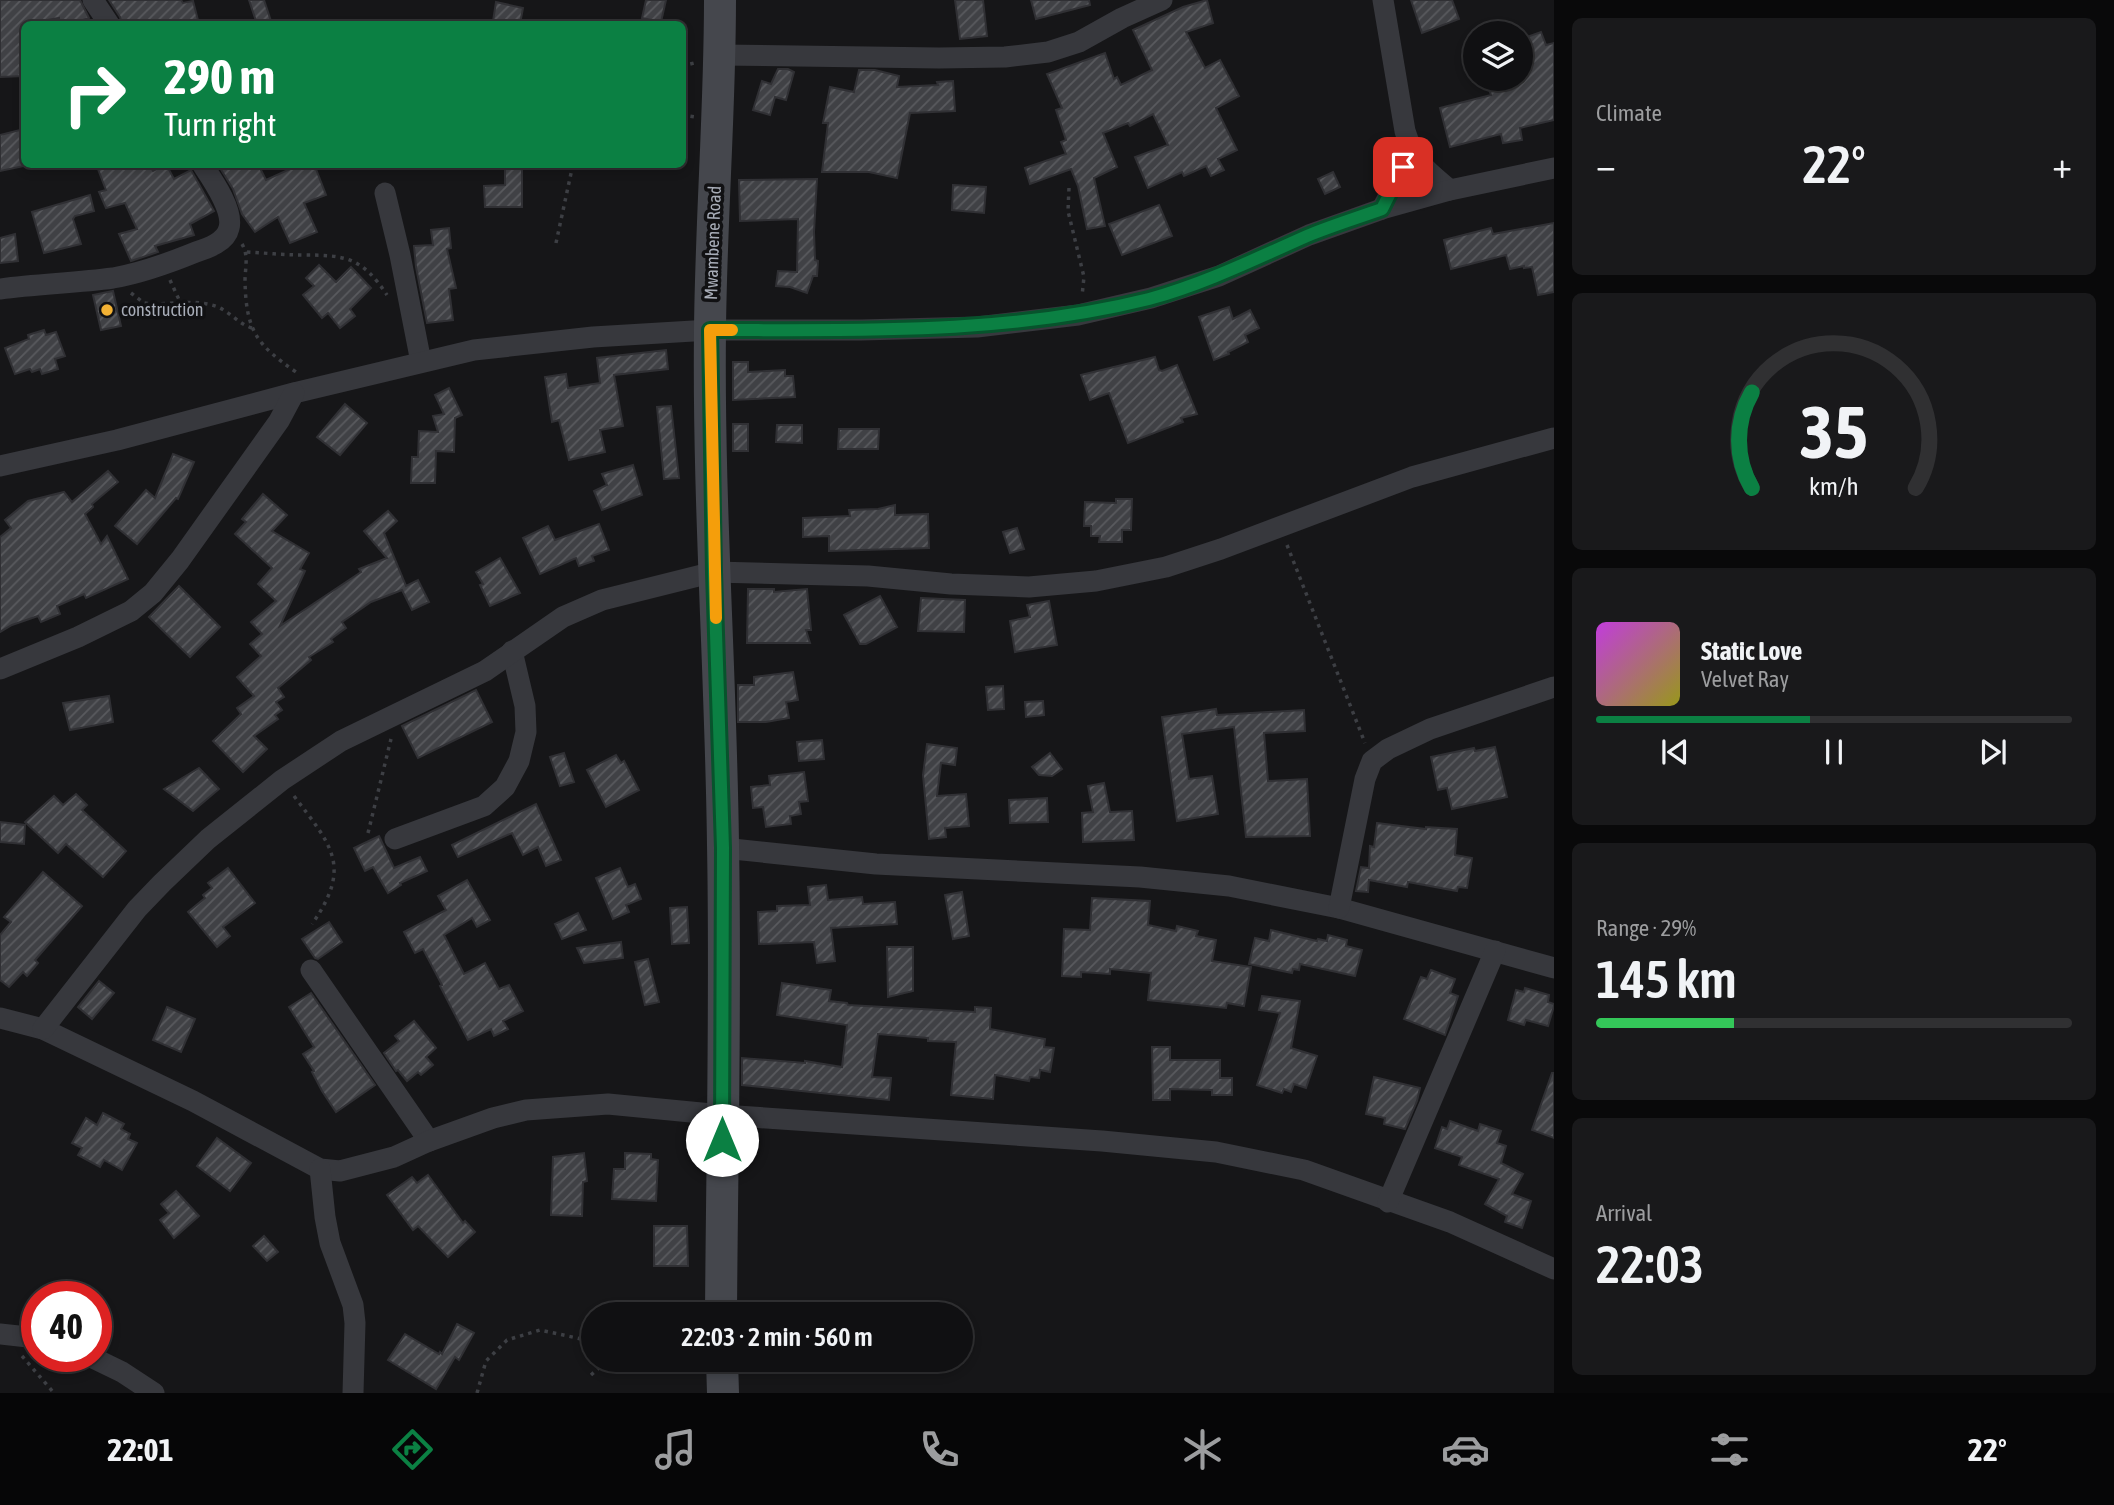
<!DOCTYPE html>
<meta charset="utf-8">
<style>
body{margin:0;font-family:"Asap Condensed",sans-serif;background:#19191b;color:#f1f3f6;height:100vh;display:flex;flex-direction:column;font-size:26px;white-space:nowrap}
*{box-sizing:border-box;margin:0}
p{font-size:23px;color:#9c9d9f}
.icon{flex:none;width:38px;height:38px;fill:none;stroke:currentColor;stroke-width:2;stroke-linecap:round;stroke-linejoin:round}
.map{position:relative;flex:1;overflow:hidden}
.drawer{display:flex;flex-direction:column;gap:18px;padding:18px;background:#09090a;width:560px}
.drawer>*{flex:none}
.banner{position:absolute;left:21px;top:21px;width:665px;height:147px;border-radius:10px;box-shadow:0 4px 10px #0003,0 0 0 2px #303032;background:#0b8043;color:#fff;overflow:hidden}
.tools{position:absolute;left:1463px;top:21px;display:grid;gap:14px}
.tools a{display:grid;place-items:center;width:70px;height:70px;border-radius:50%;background:#101012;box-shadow:0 4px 10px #0003,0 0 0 2px #303032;font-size:35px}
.speed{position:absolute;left:21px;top:1281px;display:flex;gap:14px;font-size:35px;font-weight:700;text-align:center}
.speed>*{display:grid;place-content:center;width:91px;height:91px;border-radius:50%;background:#101012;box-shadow:0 4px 10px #0003,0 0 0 2px #303032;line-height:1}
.speed .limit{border:10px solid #d22;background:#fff;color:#111}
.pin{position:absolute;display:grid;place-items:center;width:60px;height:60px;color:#fff;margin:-30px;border-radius:14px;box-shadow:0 4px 10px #0006}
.me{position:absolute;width:77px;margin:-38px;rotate:0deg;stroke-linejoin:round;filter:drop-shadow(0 0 5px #0008)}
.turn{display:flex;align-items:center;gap:24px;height:147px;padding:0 28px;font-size:32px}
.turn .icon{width:91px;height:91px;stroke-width:2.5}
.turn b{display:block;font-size:49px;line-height:60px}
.big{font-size:52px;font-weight:600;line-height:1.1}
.drawer .card{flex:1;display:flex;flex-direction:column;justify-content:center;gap:10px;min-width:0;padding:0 24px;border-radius:10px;background:#19191b}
.drawer .dial{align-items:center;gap:0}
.dial svg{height:182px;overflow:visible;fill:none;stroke:#303032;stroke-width:7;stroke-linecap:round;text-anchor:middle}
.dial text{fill:#f1f3f6;stroke:none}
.song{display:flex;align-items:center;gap:21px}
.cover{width:84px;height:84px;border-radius:10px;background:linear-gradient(135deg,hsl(290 70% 55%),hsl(60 70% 35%))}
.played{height:7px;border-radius:4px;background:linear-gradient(90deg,#0b8043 45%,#303032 45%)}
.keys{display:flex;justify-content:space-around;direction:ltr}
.heat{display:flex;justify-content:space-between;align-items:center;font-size:38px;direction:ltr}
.charge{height:10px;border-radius:5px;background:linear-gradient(90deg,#34c759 29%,#303032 0)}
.trip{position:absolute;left:581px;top:1302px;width:392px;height:70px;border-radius:35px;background:#101012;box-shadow:0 4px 10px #0003,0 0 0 2px #303032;font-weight:600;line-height:70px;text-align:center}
.menu{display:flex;height:112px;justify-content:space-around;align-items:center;background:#060607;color:#9c9d9f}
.menu .icon{width:49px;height:49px}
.menu .selected{color:#0b8043}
.menu b{font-size:32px;color:#f1f3f6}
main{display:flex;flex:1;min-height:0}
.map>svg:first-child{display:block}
.building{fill:url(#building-hatch);stroke:#303034;stroke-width:2}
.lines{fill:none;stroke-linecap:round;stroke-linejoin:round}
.path{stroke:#3d3f44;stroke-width:3.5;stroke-dasharray:3.5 5;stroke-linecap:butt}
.street{stroke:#37383d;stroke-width:21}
.secondary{stroke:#45474d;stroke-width:32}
.route-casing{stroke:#07532c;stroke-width:18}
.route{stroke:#0b8043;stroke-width:12}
.slow{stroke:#f59e0b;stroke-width:12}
.poi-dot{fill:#f2b134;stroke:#111113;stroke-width:2.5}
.labels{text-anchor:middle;stroke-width:7;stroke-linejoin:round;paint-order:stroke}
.street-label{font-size:18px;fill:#a8adb8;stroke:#111113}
.poi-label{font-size:18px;fill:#a8adb8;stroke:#111113;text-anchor:start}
</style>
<main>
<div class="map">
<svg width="1554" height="1393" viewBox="0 0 1554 1393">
<defs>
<pattern id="building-hatch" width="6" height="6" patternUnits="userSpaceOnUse" patternTransform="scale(1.75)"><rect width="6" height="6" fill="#404145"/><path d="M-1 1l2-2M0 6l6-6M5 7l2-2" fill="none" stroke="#595a5e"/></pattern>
</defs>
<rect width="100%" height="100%" fill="#161618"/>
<g class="building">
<polygon points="0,0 80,0 89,18 77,22 77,24 59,24 59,18 24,24 24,76 0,77"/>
<polygon points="109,0 181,0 183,3 193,1 199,24 122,24 120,17"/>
<polygon points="249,0 264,0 272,24 257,24"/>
<polygon points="646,0 666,0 661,22 642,18"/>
<polygon points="955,0 983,0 987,36 960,39"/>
<polygon points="1031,0 1089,0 1090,5 1036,19"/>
<polygon points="1207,0 1213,23 1186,32 1205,68 1220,60 1239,96 1216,108 1237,150 1218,159 1224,170 1211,176 1206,166 1184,176 1182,172 1148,188 1135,157 1168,145 1153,114 1130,126 1128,123 1103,133 1117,167 1094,178 1105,226 1087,229 1078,186 1071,169 1030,184 1025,168 1066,154 1061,142 1066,140 1056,110 1062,108 1047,74 1105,53 1114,79 1117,77 1121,85 1152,70 1133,30 1183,7"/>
<polygon points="1411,0 1452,0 1459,19 1422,33"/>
<polygon points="496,2 523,8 520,24 493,21"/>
<polygon points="1541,32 1546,45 1554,43 1554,120 1520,128 1522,140 1503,143 1501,134 1450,147 1440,108 1491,95 1485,79 1521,79 1521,39"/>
<polygon points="778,69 788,69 794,72 786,100 775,97 770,115 753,110 762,81 771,84"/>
<polygon points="859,70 875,70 899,76 897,87 938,85 937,82 953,81 955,111 910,113 897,178 869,172 822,172 828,123 823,123 830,87 854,92"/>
<polygon points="24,129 24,166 0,171 0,135"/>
<polygon points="96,164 149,164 153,171 166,164 174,179 191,170 214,211 190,224 194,235 155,246 158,252 131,261 119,234 137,229 125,203 106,208 99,192 106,190"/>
<polygon points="228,164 258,164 266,180 301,164 314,164 326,195 304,203 317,232 290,243 278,217 255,232 242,214 233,189 220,168"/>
<polygon points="505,164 522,164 522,207 485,207 484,186 505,185"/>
<polygon points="1333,172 1340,187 1325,194 1318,179"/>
<polygon points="817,179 814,232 815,260 818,261 817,276 813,276 807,293 790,287 776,286 778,271 797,272 798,219 740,221 739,180"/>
<polygon points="953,185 986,187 984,213 952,210"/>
<polygon points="90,195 94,211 75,216 73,219 81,244 44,253 32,212"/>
<polygon points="1159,205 1172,236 1122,255 1109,224"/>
<polygon points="1554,223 1554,292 1538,295 1532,267 1524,268 1524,266 1510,269 1506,255 1451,269 1444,240 1491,228 1493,234"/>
<polygon points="449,228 451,248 447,249 456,288 449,289 453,320 427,323 416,267 414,246 433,245 431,230"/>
<polygon points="15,234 18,261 0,263 0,238"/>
<polygon points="319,265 336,282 351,267 371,288 350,309 355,316 340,328 328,313 322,318 303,295 314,286 306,278"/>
<polygon points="113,291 121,326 101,330 93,295"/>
<polygon points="1229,307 1233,319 1250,310 1259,328 1245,335 1248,342 1228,352 1229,354 1214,360 1199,317"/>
<polygon points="44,330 46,335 56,332 65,356 55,359 58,369 42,374 40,369 32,372 30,369 15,374 5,348 29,339 28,335"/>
<polygon points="666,350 668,369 614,375 623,426 600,430 605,452 569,460 559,420 552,422 545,377 566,374 568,388 600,383 597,358"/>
<polygon points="1155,357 1159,370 1162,371 1177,365 1197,414 1181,418 1183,422 1128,443 1109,393 1090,400 1081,375"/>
<polygon points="733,362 748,362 748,372 785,370 785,376 793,376 795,397 733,400"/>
<polygon points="449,388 462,415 455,418 454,452 436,451 435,483 411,483 412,457 418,457 419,431 438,432 433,416 444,414 435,395"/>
<polygon points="345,404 367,423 340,455 317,437"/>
<polygon points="671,406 679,478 664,479 657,407"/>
<rect x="733" y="424" width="15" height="27"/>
<polygon points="777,425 802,425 802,443 776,442"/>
<polygon points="839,429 879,429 878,449 838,449"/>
<polygon points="173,454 194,462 178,499 176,498 137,544 115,526 146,490 155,498"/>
<polygon points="633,465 642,495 602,510 594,491 607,485 602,474"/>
<polygon points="108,471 118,482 92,504 93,507 85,514 101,544 107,536 128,579 86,598 84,594 57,606 60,614 41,622 38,616 12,625 0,632 0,537 11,528 5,520 28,501 64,492 72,502"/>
<polygon points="263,494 287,515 272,531 309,553 300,569 305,571 280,626 361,572 359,569 387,558 364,531 388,511 397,521 384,533 406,586 418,580 429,602 412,610 402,590 371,602 342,622 346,628 331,639 333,642 309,657 311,660 278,688 284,697 276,702 282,710 275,715 278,719 254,736 267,749 243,772 213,741 241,714 237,708 254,696 237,677 261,656 250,644 262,634 251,622 276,601 258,584 272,568 235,534 246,522 242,519"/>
<polygon points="1116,499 1132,499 1131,530 1122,530 1122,542 1099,542 1100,536 1091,536 1091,526 1084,526 1085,502 1116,503"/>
<polygon points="895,505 895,515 928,514 929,548 829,551 829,536 803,537 803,518 850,516 849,510 878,509"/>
<polygon points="599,524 609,550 592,556 594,561 579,566 576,558 540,574 523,538 548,526 555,540"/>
<polygon points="1017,528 1024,549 1010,553 1003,532"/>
<polygon points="500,558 520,593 490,606 480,585 483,584 476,572"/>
<polygon points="179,586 220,627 190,657 149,617"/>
<polygon points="748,589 774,589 774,592 807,589 811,630 806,630 810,643 747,643"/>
<polygon points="880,596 897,627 866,644 860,644 844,615"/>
<polygon points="921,598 965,600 964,632 918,631"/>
<polygon points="1049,601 1057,645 1015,652 1010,621 1030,617 1027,605"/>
<polygon points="793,672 798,700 786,702 789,718 766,722 738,722 738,685 754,685 754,677"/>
<polygon points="1003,686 1004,709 988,710 986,687"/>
<polygon points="476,690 492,722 418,758 402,726"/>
<polygon points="109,696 113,722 70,730 63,703"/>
<polygon points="1043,701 1044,715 1026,717 1025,702"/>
<polygon points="1216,709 1217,715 1304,710 1305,731 1264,733 1268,781 1307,779 1310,836 1246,837 1234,727 1182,734 1189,779 1212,776 1218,814 1177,821 1162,717"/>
<polygon points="822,740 824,759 799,761 797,742"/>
<polygon points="927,744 957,748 955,765 941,763 937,796 966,794 969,826 945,828 946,837 929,839 923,775"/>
<polygon points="1495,747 1507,797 1452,809 1447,788 1438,790 1431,757 1474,748 1475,751"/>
<polygon points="564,753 574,782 560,786 550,757"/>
<polygon points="1050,753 1062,769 1052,776 1039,775 1032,767"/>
<polygon points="616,755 621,763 624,761 639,790 606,807 587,770"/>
<polygon points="199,768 219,789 193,811 164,789"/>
<polygon points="804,772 808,801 799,802 801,814 790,816 791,824 766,827 763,807 753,808 751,787 770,785 769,776"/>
<polygon points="1104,783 1110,812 1132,811 1134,840 1083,842 1082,813 1093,812 1088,786"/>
<polygon points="76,794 87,805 82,810 126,851 103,877 66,844 58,853 25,822 54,796 63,805"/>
<polygon points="1047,798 1048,822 1010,823 1009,800"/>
<polygon points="536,804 561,860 546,866 538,847 523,855 512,833 458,857 452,845"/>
<polygon points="0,822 25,825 24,844 0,842"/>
<polygon points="1377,823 1426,829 1426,827 1457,829 1455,855 1472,858 1467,888 1458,887 1457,891 1408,882 1407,887 1369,880 1368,892 1356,891 1361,867 1369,868 1370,846 1374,847"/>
<polygon points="379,836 394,868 420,857 427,871 400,883 401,885 388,893 373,867 365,871 354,848"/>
<polygon points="228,868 255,903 223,927 230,936 217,947 188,912 205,898 203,895 212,888 208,883"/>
<polygon points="620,868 628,887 635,884 641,899 626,905 629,912 613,919 596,878"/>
<polygon points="43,872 82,906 35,960 38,963 27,976 23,972 9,987 0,980 0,935 11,922 4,917"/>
<polygon points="467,880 490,920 477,927 472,918 444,935 464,974 485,963 499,989 509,985 523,1011 503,1021 508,1029 494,1036 491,1029 468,1040 440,986 442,985 423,949 415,953 404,932 446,910 438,896"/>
<polygon points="826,885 828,900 862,897 863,904 895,902 897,924 831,928 835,961 817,963 814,942 759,944 758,912 777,911 777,906 810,905 808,887"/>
<polygon points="962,892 969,936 953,939 945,895"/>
<polygon points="1092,898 1150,901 1148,925 1176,931 1177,926 1198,931 1196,936 1216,940 1212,961 1251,967 1244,1006 1227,1003 1226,1008 1148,1000 1151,973 1110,969 1110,974 1081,972 1081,977 1062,976 1064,929 1090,930"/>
<polygon points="687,907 689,943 672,944 670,908"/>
<polygon points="578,913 586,930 562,939 555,924"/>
<polygon points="329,922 342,942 318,959 315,958 302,939"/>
<polygon points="1271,930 1317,941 1318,939 1327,941 1328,935 1347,940 1346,946 1362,950 1355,976 1300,964 1299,970 1293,969 1292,973 1249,964 1255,938 1269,941"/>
<polygon points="621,942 623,958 584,963 577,948"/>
<polygon points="887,947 913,947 913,991 888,997"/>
<polygon points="648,959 659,1002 645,1005 635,962"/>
<polygon points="1431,970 1455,979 1450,993 1458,996 1445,1035 1404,1019 1421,977 1427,979"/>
<polygon points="99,981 114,993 92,1019 78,1007"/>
<polygon points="782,983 831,990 829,1001 847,1003 848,1005 975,1012 975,1007 991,1008 990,1029 1045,1039 1044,1047 1054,1048 1050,1072 1040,1070 1039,1078 1030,1077 1029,1081 995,1075 993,1099 951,1095 956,1042 928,1041 928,1038 878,1034 872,1077 891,1078 889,1100 742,1085 742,1058 805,1063 805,1061 842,1067 847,1025 777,1015"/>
<polygon points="1525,988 1549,995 1548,1002 1554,1004 1554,1006 1548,1026 1526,1020 1524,1025 1508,1020 1516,990 1524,992"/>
<polygon points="311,993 375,1085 336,1112 322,1091 312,1072 314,1071 303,1054 314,1047 289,1007"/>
<polygon points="1262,996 1300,1001 1291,1048 1317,1056 1306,1088 1294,1084 1291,1092 1284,1089 1282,1093 1257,1085 1280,1013 1259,1010"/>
<polygon points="167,1007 195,1019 181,1052 153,1040"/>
<polygon points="414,1021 436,1048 426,1057 433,1065 421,1075 418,1072 407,1081 398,1070 396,1071 384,1053 399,1041 395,1036"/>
<polygon points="1152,1047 1170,1047 1170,1060 1220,1060 1220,1078 1232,1078 1232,1095 1212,1095 1212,1090 1170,1089 1170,1100 1153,1100"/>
<polygon points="1552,1073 1554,1073 1554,1138 1532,1130"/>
<polygon points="1374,1077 1420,1088 1417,1101 1405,1129 1384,1124 1385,1118 1366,1114"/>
<polygon points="103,1113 124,1124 121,1129 130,1134 128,1139 137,1143 122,1170 104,1160 100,1167 78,1155 82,1148 72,1143 86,1118 97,1125"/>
<polygon points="1450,1121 1478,1131 1480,1124 1501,1131 1497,1143 1506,1146 1501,1163 1523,1174 1512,1194 1531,1201 1522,1228 1505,1222 1507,1216 1485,1204 1499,1179 1459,1165 1462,1157 1435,1148 1442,1127 1447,1129"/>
<polygon points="217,1138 251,1163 230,1191 197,1166"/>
<polygon points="584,1153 587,1181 583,1182 582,1216 551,1215 553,1157"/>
<polygon points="625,1153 651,1154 651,1159 658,1160 656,1201 612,1199 614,1169 625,1169"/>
<polygon points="428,1175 463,1223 465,1221 475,1232 448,1257 418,1226 413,1230 387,1195 412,1177 417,1183"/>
<polygon points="176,1191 199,1216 174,1238 160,1220 169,1213 161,1204"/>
<polygon points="654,1226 687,1226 688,1266 654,1266"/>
<polygon points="264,1236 278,1252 267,1261 253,1246"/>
<polygon points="457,1324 474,1333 459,1360 455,1357 436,1389 388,1360 405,1334 439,1354 440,1352 442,1354"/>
</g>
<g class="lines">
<g class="path">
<polyline points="682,66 694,63"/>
<polyline points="682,115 695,117"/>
<polyline points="1069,188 1068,211 1084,277 1082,296"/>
<polyline points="556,243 573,164"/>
<path d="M242 244C249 256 245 268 245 281 246 331 257 345 296 372"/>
<path d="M247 252C265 253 284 255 302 255 345 255 362 257 387 295"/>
<polyline points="170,280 181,304"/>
<path d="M131 293 144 303 151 304C172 304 198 299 218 307 231 313 239 324 252 328"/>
<polyline points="1287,545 1365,743"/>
<path d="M294 796C331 845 353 866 312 924"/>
<polyline points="368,833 391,739"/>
<polyline points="22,1356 54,1393"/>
<polyline points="591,1375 608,1360"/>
<polyline points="477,1393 486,1361 507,1340 540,1330 586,1340 593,1339"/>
</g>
<g class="street">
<polyline points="93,0 109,24"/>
<path d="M1383 0 1405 131C1415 163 1425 169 1450 190"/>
<polyline points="720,55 939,58 1005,57 1048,52 1079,42 1122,18 1162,0"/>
<polyline points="385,193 400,255 421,362"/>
<polyline points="1382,209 1412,152"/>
<path d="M0 289C37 284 76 283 113 278 142 273 169 263 196 252 208 248 226 242 229 228 234 210 212 179 202 164"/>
<polyline points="0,466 117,440 294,393 474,350 593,337 710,330 861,330 977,327 1078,315 1151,298 1219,276 1309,235 1382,209 1450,190 1554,168"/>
<polyline points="0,669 78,637 131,611 153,593 180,560 279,421 294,393"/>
<polyline points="395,839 484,806 505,787 519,761 526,732 525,706 512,651"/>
<polyline points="723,848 876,864 1140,877 1229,886 1339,908 1554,968"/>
<polyline points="1339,908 1365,779 1372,761 1388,749 1430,729 1554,687"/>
<polyline points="311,970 429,1141"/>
<polyline points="0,1018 43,1029 193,1101 320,1169 340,1171 394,1157 429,1141 493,1118 526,1110 608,1104 722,1115 1102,1141 1216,1152 1304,1170 1450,1222 1554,1269"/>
<polyline points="43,1029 137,909 162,883 208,839 282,780 341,741 485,671 563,617 602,600 714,572 868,576 951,584 1029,587 1096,581 1166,567 1221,549 1412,477 1554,438"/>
<polyline points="320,1169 325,1217 330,1243 353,1305 355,1323 353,1393"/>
<polyline points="1388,1202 1495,951"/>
<polyline points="0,1334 37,1338"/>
<polyline points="89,1356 122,1372 154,1393"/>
</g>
<g class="secondary">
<path d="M720 0C720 110 711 220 710 330 708 502 721 674 723 845 726 1001 722 1158 721 1314"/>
<polyline points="722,1360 723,1393"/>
</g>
</g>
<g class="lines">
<g class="route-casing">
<path id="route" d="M722 1140 723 848 714 572 710 330C857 330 1005 335 1149 299 1204 284 1255 259 1307 236 1331 226 1357 218 1382 209L1403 167"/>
</g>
<use href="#route" class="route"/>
<polyline class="slow" points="716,618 710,330 732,330"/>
</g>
<circle class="poi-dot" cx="107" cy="310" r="7"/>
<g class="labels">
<g class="street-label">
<text transform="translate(713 243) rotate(-88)" y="6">Mwambene Road</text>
</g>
<g class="poi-label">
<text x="121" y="316">construction</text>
</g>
</g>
</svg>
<div class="tools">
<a><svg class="icon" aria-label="layers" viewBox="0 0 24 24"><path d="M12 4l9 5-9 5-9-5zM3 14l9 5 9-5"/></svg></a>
</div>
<div class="speed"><div class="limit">40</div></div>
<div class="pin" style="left:1403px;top:167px;background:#d93025"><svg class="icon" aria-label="arrive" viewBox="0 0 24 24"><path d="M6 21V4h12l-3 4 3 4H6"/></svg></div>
<svg class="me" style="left:722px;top:1140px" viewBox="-20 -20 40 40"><circle r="19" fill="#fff"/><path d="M0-13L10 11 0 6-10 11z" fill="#0b8043"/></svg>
<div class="trip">22:03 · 2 min · 560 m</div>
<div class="banner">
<div class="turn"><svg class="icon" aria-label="right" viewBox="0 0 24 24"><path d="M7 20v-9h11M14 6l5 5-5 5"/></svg><div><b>290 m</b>Turn right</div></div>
</div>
</div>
<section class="drawer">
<div class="card"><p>Climate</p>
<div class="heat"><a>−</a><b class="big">22°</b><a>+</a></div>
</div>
<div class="card dial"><svg viewBox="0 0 100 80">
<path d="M14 69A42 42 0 1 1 86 69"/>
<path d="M14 69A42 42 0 0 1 14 27" stroke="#0b8043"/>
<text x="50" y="56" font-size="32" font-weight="700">35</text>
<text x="50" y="72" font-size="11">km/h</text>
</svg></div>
<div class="card">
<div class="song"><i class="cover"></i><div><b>Static Love</b><p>Velvet Ray</p></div></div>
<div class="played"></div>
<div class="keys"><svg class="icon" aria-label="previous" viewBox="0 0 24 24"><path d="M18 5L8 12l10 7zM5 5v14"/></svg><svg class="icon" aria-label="pause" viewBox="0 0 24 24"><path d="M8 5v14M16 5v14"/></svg><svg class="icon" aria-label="next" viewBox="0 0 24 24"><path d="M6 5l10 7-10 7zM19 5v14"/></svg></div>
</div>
<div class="card"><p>Range · 29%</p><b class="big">145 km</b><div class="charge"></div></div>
<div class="card"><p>Arrival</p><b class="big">22:03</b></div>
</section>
</main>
<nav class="menu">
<b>22:01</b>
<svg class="icon selected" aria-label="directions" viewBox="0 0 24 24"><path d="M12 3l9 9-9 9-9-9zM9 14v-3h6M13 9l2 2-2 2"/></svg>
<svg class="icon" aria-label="music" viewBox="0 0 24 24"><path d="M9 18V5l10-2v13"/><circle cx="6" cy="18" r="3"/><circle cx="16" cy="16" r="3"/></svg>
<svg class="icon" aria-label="phone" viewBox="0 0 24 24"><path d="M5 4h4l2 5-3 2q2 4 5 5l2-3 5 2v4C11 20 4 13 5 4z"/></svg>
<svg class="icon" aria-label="climate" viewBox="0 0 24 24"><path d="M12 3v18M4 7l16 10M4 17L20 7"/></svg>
<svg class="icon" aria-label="car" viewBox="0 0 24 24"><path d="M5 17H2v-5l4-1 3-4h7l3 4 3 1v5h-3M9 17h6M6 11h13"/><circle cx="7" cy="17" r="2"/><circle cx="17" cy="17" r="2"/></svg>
<svg class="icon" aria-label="filters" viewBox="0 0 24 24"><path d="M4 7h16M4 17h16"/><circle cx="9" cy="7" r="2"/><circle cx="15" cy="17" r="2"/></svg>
<b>22°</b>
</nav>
